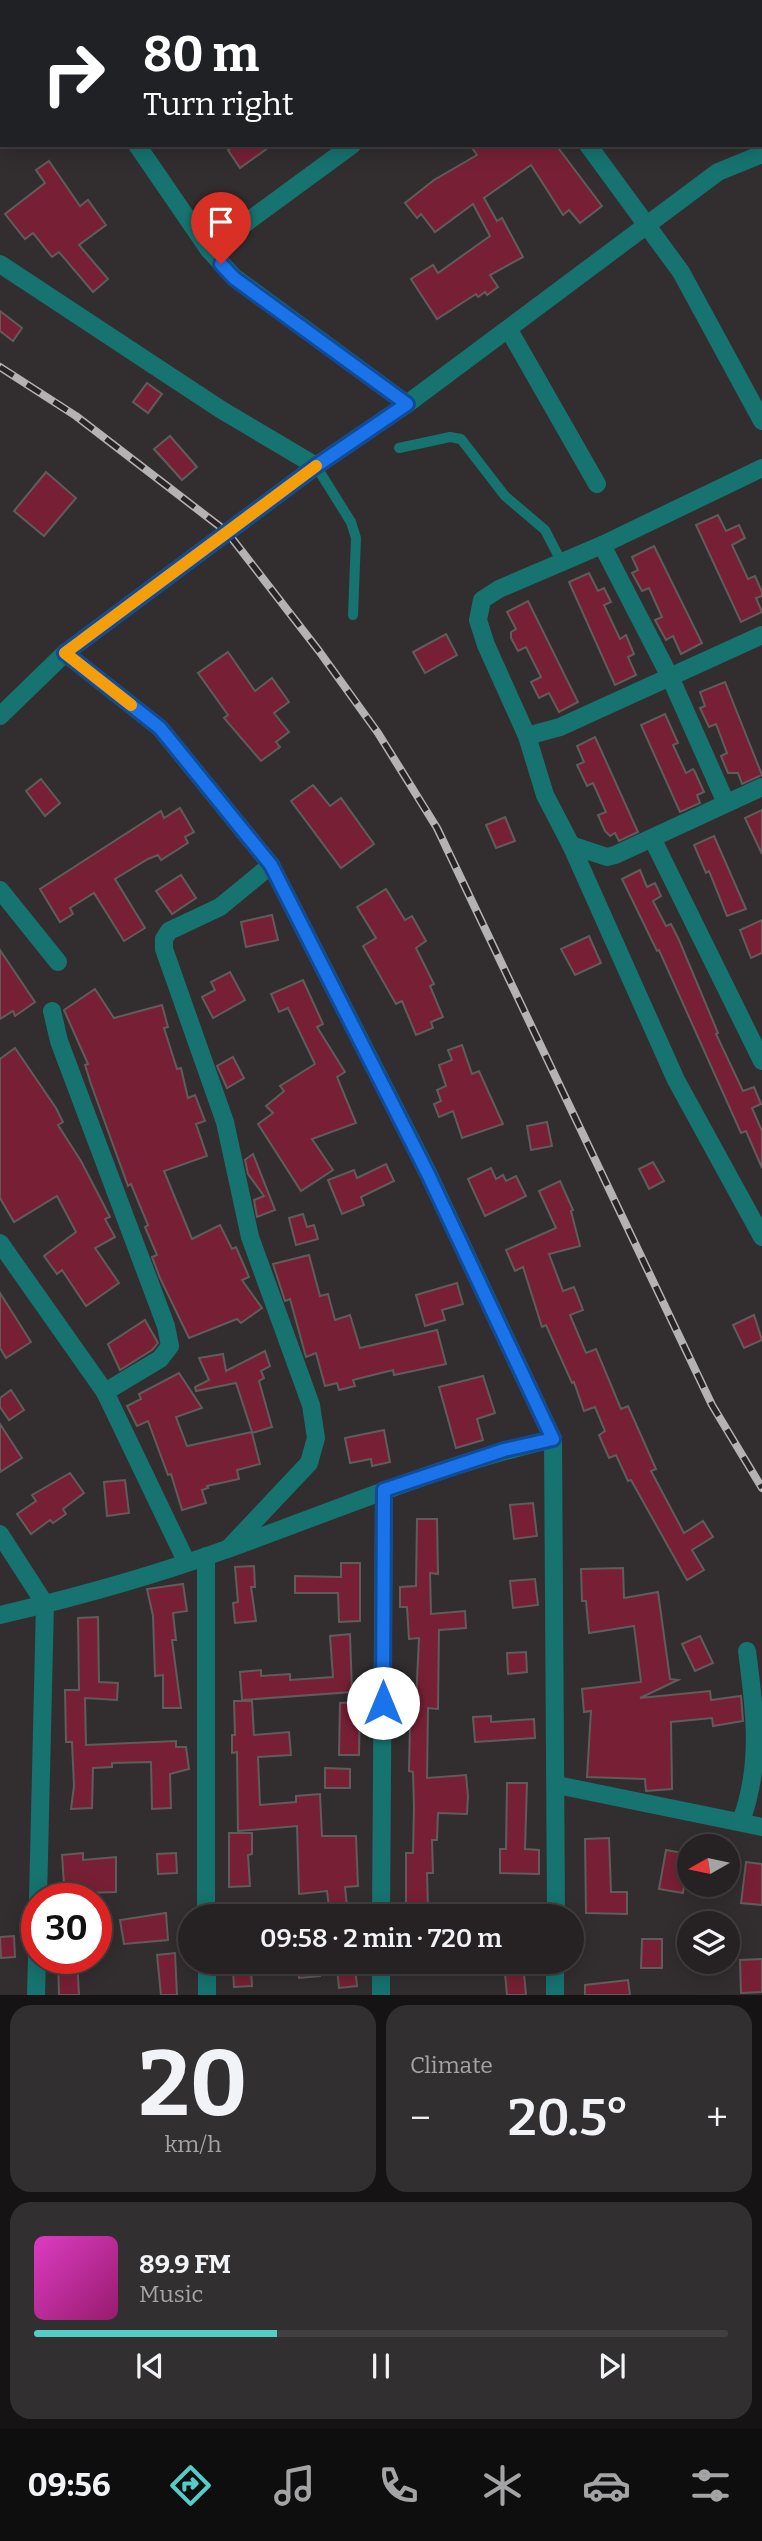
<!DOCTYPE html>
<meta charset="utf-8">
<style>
body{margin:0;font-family:Bitter,serif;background:#322f30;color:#f1f3f6;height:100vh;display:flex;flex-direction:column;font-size:26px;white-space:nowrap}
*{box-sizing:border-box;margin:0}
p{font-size:23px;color:#a4a4a6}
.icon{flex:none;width:38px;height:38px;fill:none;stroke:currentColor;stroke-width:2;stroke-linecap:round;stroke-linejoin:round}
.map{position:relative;height:1995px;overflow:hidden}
.side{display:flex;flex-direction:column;gap:10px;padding:10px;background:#151313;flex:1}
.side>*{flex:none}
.guide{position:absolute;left:0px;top:0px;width:763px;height:147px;box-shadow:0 4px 18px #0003,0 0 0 2px #423f41;background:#202124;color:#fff;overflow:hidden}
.needle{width:46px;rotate:261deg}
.fabs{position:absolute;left:677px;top:1834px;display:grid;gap:14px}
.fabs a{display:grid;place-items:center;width:63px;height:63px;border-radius:50%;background:#262223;box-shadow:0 4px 18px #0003,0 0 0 2px #423f41;font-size:35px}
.speed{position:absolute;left:21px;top:1883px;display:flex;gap:14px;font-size:35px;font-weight:700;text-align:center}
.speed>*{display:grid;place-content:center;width:91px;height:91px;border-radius:50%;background:#262223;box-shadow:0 4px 18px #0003,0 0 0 2px #423f41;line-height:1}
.speed .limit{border:10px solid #d22;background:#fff;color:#111}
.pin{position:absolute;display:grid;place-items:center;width:60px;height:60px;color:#fff;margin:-72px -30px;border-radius:50% 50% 50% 0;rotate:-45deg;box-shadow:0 0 7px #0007}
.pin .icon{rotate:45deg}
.me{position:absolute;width:77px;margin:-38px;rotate:0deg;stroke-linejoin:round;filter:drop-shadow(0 0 5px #0008)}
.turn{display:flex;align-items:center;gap:24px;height:147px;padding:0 28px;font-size:32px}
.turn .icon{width:91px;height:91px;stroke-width:2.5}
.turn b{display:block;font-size:49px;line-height:60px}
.big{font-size:52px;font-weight:600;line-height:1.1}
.side .card{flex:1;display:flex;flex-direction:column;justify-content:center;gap:10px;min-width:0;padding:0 24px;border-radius:21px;background:#322f30}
.side .dial{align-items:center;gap:0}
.dial b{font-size:91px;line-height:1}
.song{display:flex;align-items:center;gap:21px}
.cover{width:84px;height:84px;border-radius:10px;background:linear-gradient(135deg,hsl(310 70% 55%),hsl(320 70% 35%))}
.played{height:7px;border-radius:4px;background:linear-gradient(90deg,#54cdc7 35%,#423f41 35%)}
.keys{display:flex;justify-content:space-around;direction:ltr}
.heat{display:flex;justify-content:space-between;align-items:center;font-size:38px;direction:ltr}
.side .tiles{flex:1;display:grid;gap:10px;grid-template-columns:1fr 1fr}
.card:last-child{grid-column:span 2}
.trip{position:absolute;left:178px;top:1904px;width:406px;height:70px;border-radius:35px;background:#262223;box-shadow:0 4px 18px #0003,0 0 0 2px #423f41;font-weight:600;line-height:70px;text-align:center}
.dock{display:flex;height:112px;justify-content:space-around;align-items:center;background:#0f0e0e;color:#a4a4a6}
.dock .icon{width:49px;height:49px}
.dock .current{color:#54cdc7}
.dock b{font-size:32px;color:#f1f3f6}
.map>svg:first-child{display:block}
.building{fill:#772035;stroke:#605c5c;stroke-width:2}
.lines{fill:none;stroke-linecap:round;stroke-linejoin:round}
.service{stroke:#16736f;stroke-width:10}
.minor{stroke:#16736f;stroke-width:18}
.tertiary{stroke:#16736f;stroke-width:18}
.rail-casing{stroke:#b5b2b3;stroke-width:8}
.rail{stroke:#282425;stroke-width:5;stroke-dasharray:16;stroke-linecap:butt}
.route-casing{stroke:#114b97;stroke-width:18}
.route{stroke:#1a73e8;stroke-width:12}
.slow{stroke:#f59e0b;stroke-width:12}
</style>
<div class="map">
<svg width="762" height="1995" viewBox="0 0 762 1995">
<rect width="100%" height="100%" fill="#322e2f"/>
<g class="building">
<polygon points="236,145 272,145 240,168 228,150"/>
<polygon points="470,145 556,145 602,206 580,223 569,210 563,215 531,165 484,198 497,221 502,218 523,257 490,275 498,287 487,295 485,292 478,297 476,294 437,319 411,279 433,265 438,273 490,236 473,204 435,232 421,214 417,218 405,203 434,180 477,155"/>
<polygon points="49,161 80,206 88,200 106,225 79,245 108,279 93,292 59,252 52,257 33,233 25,239 5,214 45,183 36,170"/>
<polygon points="0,311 22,328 13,341 0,331"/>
<polygon points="147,383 162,394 148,413 133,402"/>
<polygon points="170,436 197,467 182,480 154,449"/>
<polygon points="46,472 76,498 44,536 14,511"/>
<polygon points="718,515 726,531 739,525 745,538 732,545 748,579 755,576 762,592 762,596 756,598 762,612 741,622 696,525"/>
<polygon points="654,546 702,643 681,654 673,636 666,640 655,620 662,617 649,588 642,591 632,573 638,570 632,557"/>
<polygon points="589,573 598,591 604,588 611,602 604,605 620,639 626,635 634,654 628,657 636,675 615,685 569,582"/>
<polygon points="528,601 578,702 559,712 549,693 539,698 531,682 541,677 526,647 518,651 511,638 511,632 516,629 507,612"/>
<polygon points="446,634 457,655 425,673 413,652"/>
<polygon points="228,652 255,691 272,678 289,702 274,713 289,732 276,742 280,747 261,761 224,718 228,715 198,673"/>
<polygon points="725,682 762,775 742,784 738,773 728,773 721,756 727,753 716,724 709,727 700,708 705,706 700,692"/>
<polygon points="665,714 678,743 673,745 686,773 693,769 695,772 704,792 697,795 700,803 680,812 641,725"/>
<polygon points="595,737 638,832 619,841 615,833 610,836 605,831 598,815 606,812 593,783 587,786 577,765 584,762 577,746"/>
<polygon points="41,779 60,803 45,816 26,791"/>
<polygon points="313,785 330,806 341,798 374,844 341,868 291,801"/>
<polygon points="180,808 194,832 185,837 188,843 161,860 158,855 148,859 115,879 145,928 124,941 94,893 70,908 73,914 60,922 40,889 161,811 164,818"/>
<polygon points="762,810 762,854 745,818"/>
<polygon points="505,817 515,841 496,848 486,825"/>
<polygon points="714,836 746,909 727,916 709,871 706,873 694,845"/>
<polygon points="640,870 647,887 655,883 661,896 653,901 666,926 671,924 679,940 718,1033 716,1034 743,1091 754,1087 761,1104 752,1108 762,1131 762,1168 746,1131 741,1133 659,950 657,951 622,879"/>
<polygon points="181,875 196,898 172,914 156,891"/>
<polygon points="386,889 405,920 412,916 426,941 416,948 434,984 430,986 443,1017 431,1022 433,1028 416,1035 402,1001 396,1004 363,946 376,938 357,907"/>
<polygon points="272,915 278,940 246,947 241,922"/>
<polygon points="762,920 762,953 751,958 740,930"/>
<polygon points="589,936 601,963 575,975 561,949"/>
<polygon points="0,950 35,1002 15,1016 13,1011 0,1019"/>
<polygon points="230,972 245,1000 213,1018 202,997 215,990 211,982"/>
<polygon points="303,980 323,1024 317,1027 345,1072 337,1077 356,1123 312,1139 333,1170 301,1191 258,1124 273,1113 266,1106 284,1091 280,1086 315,1064 288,1008 279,1012 271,994"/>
<polygon points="95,989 114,1018 162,1005 168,1027 164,1028 177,1069 181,1068 188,1098 195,1095 205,1121 196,1124 207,1156 164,1171 192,1239 220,1225 232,1249 236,1247 249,1277 242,1280 262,1308 241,1323 237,1319 189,1338 160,1278 152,1257 157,1255 145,1227 148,1225 131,1184 128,1186 91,1084 85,1065 88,1064 64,1010"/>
<polygon points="462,1045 472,1074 479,1071 503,1124 462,1138 453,1111 439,1117 434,1104 441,1101 437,1090 446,1086 439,1065 452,1060 448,1050"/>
<polygon points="15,1048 56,1108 63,1122 58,1125 81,1161 110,1217 105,1219 115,1237 95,1248 119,1283 86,1306 62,1270 57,1274 44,1256 76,1232 57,1196 14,1222 0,1198 0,1059"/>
<polygon points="233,1057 244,1078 227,1088 217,1066"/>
<polygon points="547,1122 552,1146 531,1150 527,1126"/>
<polygon points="253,1154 275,1210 257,1217 254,1200 264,1196 248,1174 245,1160"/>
<polygon points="653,1162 664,1181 649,1189 639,1169"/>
<polygon points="386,1164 394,1181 361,1197 364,1205 342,1214 328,1180 354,1170 357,1178"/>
<polygon points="491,1168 496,1179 503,1175 506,1181 516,1176 526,1196 485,1216 468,1179"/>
<polygon points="560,1181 573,1210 571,1211 580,1246 549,1254 563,1291 574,1287 583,1310 570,1315 586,1353 596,1349 621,1409 628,1406 656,1469 651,1471 684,1533 703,1521 713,1537 692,1550 704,1570 687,1580 631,1480 628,1481 616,1455 609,1458 599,1435 605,1431 595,1407 584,1411 574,1382 572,1383 546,1325 542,1327 523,1267 515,1271 506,1250 556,1228 539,1191"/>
<polygon points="303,1214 307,1227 314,1225 318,1239 296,1245 289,1218"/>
<polygon points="309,1255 320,1296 328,1294 335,1320 350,1315 360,1348 437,1330 446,1364 394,1375 393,1370 353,1380 355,1386 339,1390 337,1383 325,1386 316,1353 306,1357 290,1299 285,1301 273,1264"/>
<polygon points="457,1283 463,1304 442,1310 445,1320 425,1326 416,1295"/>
<polygon points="0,1293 31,1342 6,1358 0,1348"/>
<polygon points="754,1315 762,1340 744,1348 733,1325"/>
<polygon points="145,1320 158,1343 152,1350 120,1370 108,1344"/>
<polygon points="265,1351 270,1366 261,1371 264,1378 259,1381 272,1427 252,1433 260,1464 237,1470 239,1479 207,1486 208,1488 202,1490 206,1503 182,1510 171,1474 168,1475 148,1421 137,1426 127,1406 141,1399 139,1394 179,1373 202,1408 176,1417 187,1446 252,1432 236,1383 196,1391 195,1387 209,1380 199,1358 223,1354 226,1371"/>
<polygon points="483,1376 495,1413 477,1419 483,1440 456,1448 439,1387"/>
<polygon points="11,1390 24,1410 9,1420 0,1407 0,1398"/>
<polygon points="0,1424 22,1458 0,1472"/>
<polygon points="384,1430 390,1462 372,1466 371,1459 350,1463 345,1438"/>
<polygon points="70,1473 84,1493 63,1509 66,1514 53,1523 50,1520 31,1534 17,1514 36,1501 32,1495"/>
<polygon points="125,1480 129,1513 107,1516 104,1482"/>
<polygon points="533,1503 537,1536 514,1539 510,1505"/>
<polygon points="417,1519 437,1519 438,1574 430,1573 431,1614 465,1611 466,1628 439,1630 438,1709 428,1708 427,1778 466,1775 468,1796 467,1814 438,1813 437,1840 432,1840 433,1873 427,1873 428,1907 406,1907 406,1853 413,1853 414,1807 413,1772 409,1771 410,1723 415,1722 419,1638 409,1639 407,1607 400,1607 400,1587 416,1586"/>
<polygon points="341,1563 360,1563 360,1621 339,1622 338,1593 295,1593 295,1576 341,1577"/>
<polygon points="254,1566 255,1587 251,1587 256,1621 235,1623 233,1603 238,1602 235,1567"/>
<polygon points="623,1568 624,1598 658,1592 670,1679 678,1680 640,1698 710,1691 711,1700 741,1696 743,1721 713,1726 712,1718 671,1722 672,1789 646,1791 645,1779 587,1777 591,1711 584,1712 582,1689 641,1682 634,1626 589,1633 586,1601 582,1601 581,1569"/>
<polygon points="535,1579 538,1605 513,1608 510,1581"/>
<polygon points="183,1584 187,1611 173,1613 176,1640 172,1640 181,1708 163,1708 163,1675 155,1676 153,1616 147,1589"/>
<polygon points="98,1617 99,1682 118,1683 117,1700 85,1698 86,1745 176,1741 176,1747 186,1747 189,1769 170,1774 171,1808 152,1809 151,1762 112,1763 112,1767 93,1768 92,1808 71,1809 74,1786 72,1742 66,1742 65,1690 79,1690 78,1618"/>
<polygon points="350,1634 352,1692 242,1700 240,1672 261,1670 261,1676 290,1674 290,1680 333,1677 330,1636"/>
<polygon points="700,1636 713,1663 695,1671 682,1644"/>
<polygon points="526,1652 527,1672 508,1674 507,1653"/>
<polygon points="234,1701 252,1701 254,1735 289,1732 291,1755 258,1757 260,1805 296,1802 296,1796 320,1794 322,1836 356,1836 358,1886 345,1887 348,1916 330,1916 327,1891 299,1894 297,1826 238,1831 237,1752 232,1753 232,1735 235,1735"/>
<polygon points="360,1702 359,1755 339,1755 340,1703"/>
<polygon points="491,1716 491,1722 534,1719 535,1738 475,1742 473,1717"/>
<polygon points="325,1768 350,1769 350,1788 325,1788"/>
<polygon points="507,1783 527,1783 525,1849 539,1850 539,1874 500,1873 500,1849 506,1849"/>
<polygon points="229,1833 252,1833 252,1854 248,1855 250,1886 229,1887"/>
<polygon points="609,1838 611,1892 627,1892 627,1914 586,1913 585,1839"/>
<polygon points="666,1850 689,1854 683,1893 659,1889"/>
<polygon points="83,1853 83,1860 116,1857 116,1892 85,1893 85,1899 65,1899 62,1855"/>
<polygon points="176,1853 177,1873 158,1874 157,1854"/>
<polygon points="746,1862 762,1864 762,1905 741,1903"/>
<polygon points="166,1913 168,1940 124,1944 120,1920"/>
<polygon points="14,1936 15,1957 1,1958 0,1937"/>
<polygon points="642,1939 662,1939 662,1968 641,1968"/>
<polygon points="175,1953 177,1995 161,1995 157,1955"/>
<polygon points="58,1958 77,1958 79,1995 59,1995"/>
<polygon points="762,1959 762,1992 741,1993 740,1960"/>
<polygon points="319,1962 320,1976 299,1978 298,1963"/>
<polygon points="504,1962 523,1962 526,1995 507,1995"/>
<polygon points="355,1966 357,1986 339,1988 337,1969"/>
<polygon points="251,1968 252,1986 234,1987 233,1970"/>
<polygon points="628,1980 630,1995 585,1995 585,1985"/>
</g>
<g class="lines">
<g class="service">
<polyline points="399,448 450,437 461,439 505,496 545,530 561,561"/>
<polyline points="316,466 351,522 356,538 353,615"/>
</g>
<g class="minor">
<polyline points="479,0 480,2"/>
<polyline points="51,2 53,0"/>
<polyline points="588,145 681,272 762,421"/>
<polyline points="209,250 352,145"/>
<polyline points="0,264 220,409 316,466"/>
<polyline points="509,330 597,484"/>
<polyline points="762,468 602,545 499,589 482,600 478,620 486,645 527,736 545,795 571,845 607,857 615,855 762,787"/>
<polyline points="602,545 671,679 726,803"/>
<polyline points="65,653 160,728 271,865 428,1173 553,1439 556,1916"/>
<polyline points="0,716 65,653 316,466 407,404"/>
<polyline points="527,736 560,727 762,635"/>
<polyline points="652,838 762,1061"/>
<polyline points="571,845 676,1080 762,1237"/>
<polyline points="0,890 58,962"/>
<polyline points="52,1011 59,1041 166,1326 170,1346 160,1359 105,1392"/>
<polyline points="0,1243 105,1392 186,1561"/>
<polyline points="0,1534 45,1604 38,1899"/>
<polyline points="228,1549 309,1463 316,1438 311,1405 250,1237 225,1122 164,949 164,939 169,931 220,907 271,865"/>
<polyline points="206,1556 206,1916"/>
<path d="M0 1615C77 1597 156 1575 230 1548 337 1510 442 1464 553 1439"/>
<polyline points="557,1785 762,1827"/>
<path d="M741 1821C762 1765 755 1710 747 1651"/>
<polyline points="381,1916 384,1490"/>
<polyline points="207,1962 207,1995"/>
<polyline points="36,1995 37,1958"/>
<polyline points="381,1995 381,1962"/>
<polyline points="555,1995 555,1962"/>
</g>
<g class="tertiary">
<polyline points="36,0 38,2"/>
<polyline points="137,145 209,250 234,277 407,404 718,172 762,154"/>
</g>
<g class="rail-casing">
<polyline id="rail" points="0,367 76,416 227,532 319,651 378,733 437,828 712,1405 762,1488"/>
</g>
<use href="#rail" class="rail"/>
</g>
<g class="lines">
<g class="route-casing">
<polyline id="route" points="221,264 234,278 407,404 316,466 65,653 160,728 271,865 428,1174 553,1439 504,1450 384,1490 383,1703"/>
</g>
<use href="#route" class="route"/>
<polyline class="slow" points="131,705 65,653 316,466"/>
</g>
</svg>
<div class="fabs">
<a><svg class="needle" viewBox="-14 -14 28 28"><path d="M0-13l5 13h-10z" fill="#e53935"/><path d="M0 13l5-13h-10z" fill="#a4a4a6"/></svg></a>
<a><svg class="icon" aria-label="layers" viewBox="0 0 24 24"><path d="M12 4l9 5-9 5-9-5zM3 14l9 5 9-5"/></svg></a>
</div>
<div class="speed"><div class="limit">30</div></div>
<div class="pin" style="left:221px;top:264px;background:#d93025"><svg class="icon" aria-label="arrive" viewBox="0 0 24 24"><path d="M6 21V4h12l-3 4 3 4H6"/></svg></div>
<svg class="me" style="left:383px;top:1703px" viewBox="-20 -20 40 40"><circle r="19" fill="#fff"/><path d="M0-13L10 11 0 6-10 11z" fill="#1a73e8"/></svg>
<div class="trip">09:58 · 2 min · 720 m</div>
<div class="guide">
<div class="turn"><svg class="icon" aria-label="right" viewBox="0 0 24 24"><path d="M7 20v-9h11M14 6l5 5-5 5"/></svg><div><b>80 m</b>Turn right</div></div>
</div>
</div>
<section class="side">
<div class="tiles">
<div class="card dial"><b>20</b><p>km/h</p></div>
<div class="card"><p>Climate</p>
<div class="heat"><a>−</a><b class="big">20.5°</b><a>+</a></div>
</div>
<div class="card">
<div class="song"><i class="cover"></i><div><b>89.9 FM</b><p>Music</p></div></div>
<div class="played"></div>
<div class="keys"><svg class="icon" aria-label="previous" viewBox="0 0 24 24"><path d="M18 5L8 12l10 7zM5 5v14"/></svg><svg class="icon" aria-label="pause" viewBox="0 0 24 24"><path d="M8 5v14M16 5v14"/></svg><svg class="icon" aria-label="next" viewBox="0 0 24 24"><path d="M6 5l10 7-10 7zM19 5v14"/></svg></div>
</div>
</div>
</section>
<nav class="dock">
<b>09:56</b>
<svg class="icon current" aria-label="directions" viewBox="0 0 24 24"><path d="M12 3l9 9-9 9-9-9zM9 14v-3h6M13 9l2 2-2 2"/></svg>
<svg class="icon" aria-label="music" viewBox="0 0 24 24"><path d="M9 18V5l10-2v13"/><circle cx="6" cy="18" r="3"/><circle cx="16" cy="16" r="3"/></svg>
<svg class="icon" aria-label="phone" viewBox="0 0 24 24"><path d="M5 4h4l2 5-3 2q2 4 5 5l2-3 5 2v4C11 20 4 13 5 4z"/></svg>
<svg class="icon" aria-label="climate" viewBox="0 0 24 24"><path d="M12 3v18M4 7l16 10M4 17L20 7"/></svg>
<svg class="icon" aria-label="car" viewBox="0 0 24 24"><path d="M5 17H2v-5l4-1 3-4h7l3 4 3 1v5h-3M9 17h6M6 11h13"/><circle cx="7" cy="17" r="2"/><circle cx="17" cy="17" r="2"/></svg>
<svg class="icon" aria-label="filters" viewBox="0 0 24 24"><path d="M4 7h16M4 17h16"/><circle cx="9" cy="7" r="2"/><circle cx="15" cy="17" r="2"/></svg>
</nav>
